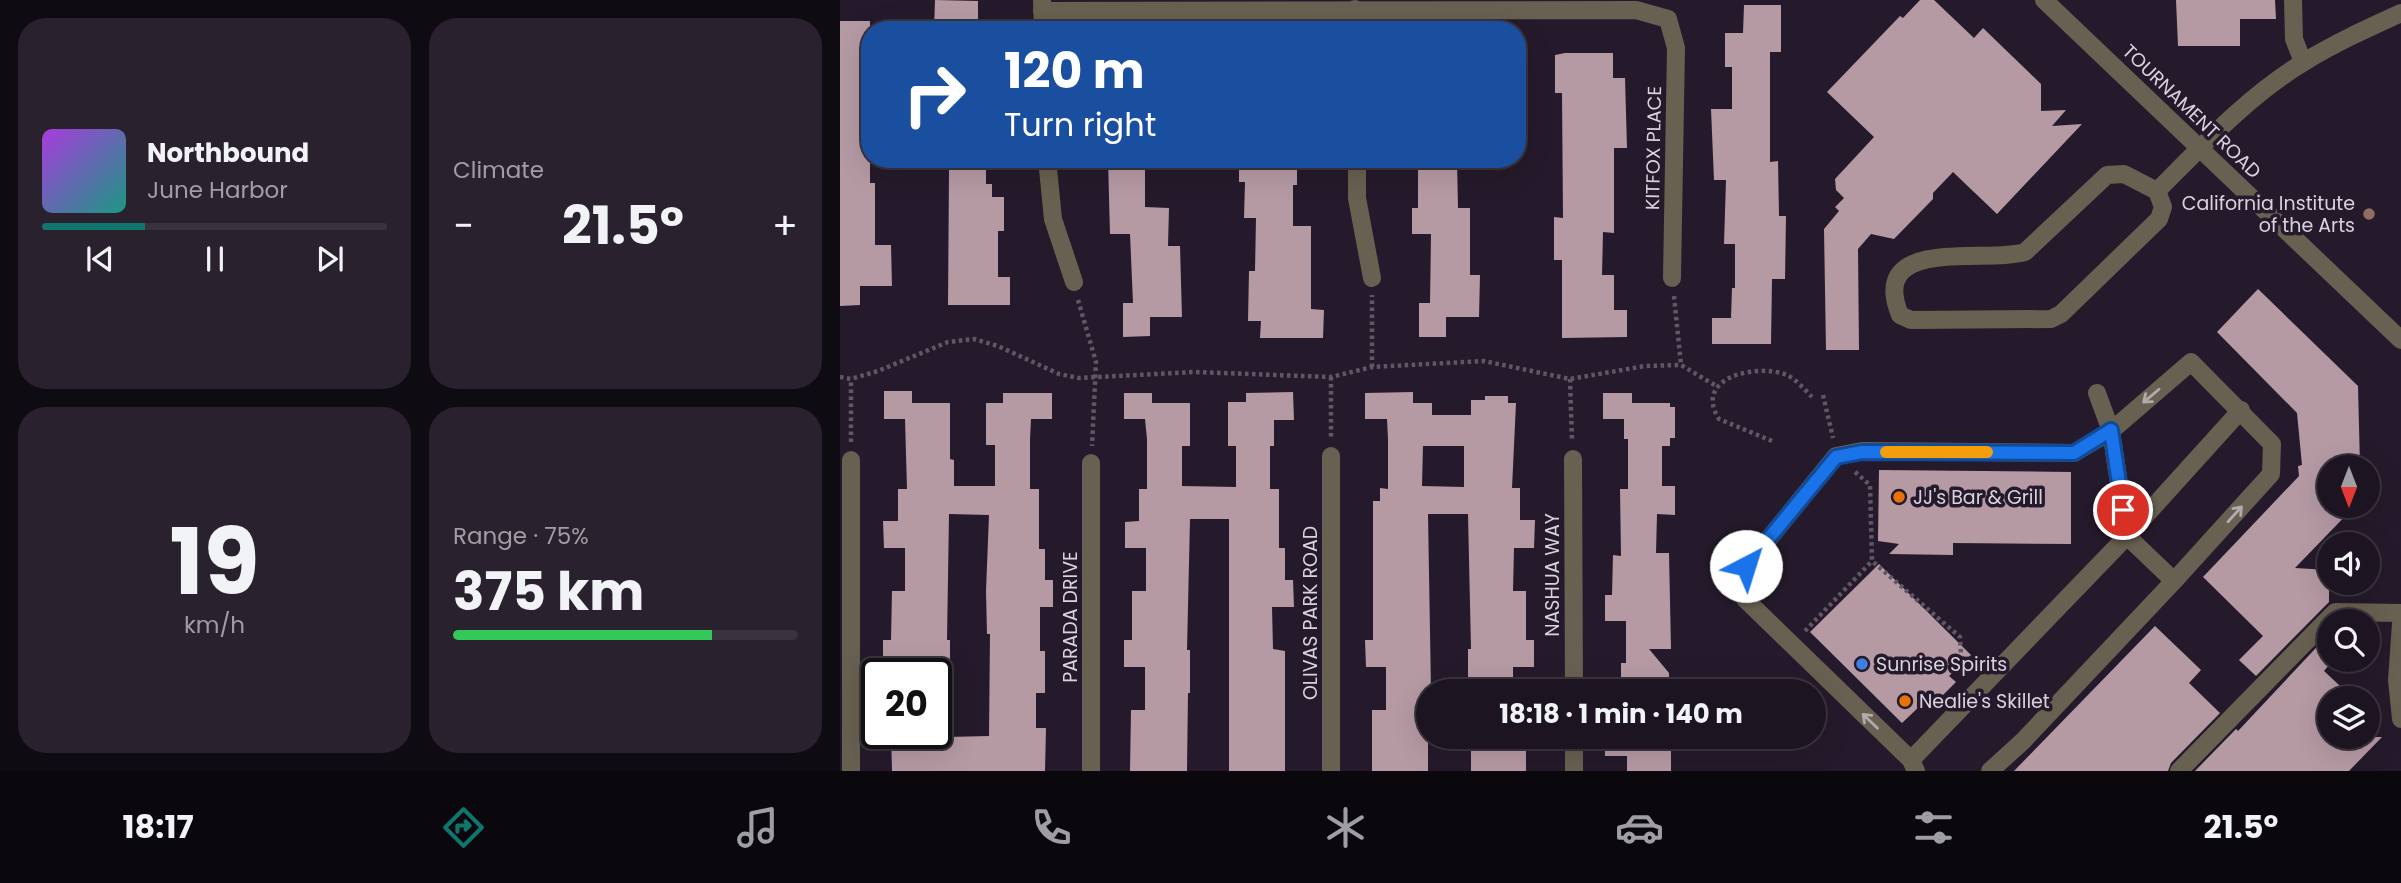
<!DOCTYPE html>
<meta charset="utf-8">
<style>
body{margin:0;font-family:Poppins,sans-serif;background:#29212d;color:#f1f3f6;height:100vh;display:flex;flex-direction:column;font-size:26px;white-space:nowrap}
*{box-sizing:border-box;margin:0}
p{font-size:23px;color:#a09ea5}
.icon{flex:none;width:38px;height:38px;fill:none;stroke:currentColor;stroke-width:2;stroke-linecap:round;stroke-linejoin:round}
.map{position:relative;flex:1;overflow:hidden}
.sheet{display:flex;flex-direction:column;gap:18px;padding:18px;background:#0f0b12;width:840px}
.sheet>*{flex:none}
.banner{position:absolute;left:21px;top:21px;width:665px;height:147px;border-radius:28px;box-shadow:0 7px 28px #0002,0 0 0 2px #3a333e;background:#1a4fa0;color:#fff;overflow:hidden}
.needle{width:46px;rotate:180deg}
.tools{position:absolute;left:1477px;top:455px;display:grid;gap:14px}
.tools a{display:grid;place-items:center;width:63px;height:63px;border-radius:50%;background:#1c1420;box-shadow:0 7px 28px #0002,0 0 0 2px #3a333e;font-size:35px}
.speed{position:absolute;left:21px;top:658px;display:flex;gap:14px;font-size:35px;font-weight:700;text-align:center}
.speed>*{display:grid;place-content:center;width:91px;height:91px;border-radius:50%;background:#1c1420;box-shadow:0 7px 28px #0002,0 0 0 2px #3a333e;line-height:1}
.speed .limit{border:4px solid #111;border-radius:10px;background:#fff;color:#111}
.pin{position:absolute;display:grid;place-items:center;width:60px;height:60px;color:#fff;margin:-30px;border:4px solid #fff;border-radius:50%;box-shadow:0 2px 7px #0007}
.me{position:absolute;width:77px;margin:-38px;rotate:40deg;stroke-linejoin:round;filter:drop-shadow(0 0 5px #0008)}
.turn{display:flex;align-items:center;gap:24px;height:147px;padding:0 28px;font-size:32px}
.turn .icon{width:91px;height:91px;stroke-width:2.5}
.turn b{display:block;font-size:49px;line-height:60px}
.big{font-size:52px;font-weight:700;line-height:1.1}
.sheet .tile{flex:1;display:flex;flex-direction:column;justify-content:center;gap:10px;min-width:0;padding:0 24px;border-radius:28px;background:#29212d}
.sheet .dial{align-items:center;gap:0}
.dial b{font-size:91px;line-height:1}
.song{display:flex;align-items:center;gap:21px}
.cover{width:84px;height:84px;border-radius:10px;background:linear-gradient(135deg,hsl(280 70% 55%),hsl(170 70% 35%))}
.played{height:7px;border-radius:4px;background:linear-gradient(90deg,#0f766e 30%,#3a333e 30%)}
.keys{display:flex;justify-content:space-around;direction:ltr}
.heat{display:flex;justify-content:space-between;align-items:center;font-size:38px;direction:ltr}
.charge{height:10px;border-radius:5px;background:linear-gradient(90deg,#34c759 75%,#3a333e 0)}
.sheet .tiles{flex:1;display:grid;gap:18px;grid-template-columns:repeat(2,1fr)}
.trip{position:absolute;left:576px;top:679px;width:410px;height:70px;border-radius:35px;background:#1c1420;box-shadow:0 7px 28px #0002,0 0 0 2px #3a333e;font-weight:700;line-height:70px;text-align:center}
.dock{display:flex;height:112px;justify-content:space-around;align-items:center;background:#0b080d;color:#a09ea5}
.dock .icon{width:49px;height:49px}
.dock .active{color:#0f766e}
.dock b{font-size:32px;color:#f1f3f6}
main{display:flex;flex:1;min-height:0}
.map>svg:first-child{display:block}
.building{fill:#b59aa4;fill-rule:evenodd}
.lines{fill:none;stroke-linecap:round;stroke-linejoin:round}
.path{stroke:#605665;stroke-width:4.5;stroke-dasharray:3.5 3.5;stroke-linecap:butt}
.minor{stroke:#686050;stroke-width:18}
.oneway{stroke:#b1abac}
.route-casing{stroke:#114b97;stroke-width:18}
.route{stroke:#1a73e8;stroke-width:12}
.slow{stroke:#f59e0b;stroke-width:12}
.education-dot{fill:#8d6e63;stroke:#251a2b;stroke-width:2.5}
.food-dot{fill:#e8710a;stroke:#251a2b;stroke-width:2.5}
.shop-dot{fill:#3f7fe0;stroke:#251a2b;stroke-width:2.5}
.labels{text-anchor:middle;stroke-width:7;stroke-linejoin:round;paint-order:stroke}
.street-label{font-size:19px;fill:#d9d3de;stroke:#251a2b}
.poi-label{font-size:19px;fill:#d9d3de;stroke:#251a2b;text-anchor:start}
</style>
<main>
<section class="sheet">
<div class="tiles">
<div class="tile">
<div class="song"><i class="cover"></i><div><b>Northbound</b><p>June Harbor</p></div></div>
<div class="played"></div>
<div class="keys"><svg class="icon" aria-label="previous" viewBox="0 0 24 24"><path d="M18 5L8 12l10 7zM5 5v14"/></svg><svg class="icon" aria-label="pause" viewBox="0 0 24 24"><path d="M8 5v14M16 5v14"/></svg><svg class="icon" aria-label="next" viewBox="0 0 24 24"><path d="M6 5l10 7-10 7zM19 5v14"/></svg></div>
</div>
<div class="tile"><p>Climate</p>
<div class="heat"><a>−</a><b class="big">21.5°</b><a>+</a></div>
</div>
<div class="tile dial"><b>19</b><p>km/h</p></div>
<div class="tile"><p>Range · 75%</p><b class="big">375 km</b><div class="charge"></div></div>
</div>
</section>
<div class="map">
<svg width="1561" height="771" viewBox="0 0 1561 771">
<rect width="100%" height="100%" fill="#251a2b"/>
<g class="building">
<polygon points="95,0 138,1 138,30 94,30"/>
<polygon points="1080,0 1094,0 1134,38 1143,28 1201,84 1201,111 1226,110 1212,126 1242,124 1157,214 1113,172 1093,193 1093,199 1054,239 1031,234 1018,249 1019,350 986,350 984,229 999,211 995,207 1004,198 996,190 995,179 1034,137 987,92 1060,16 1063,18"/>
<polygon points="1336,0 1435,0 1436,19 1400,19 1400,46 1338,46"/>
<polygon points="904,5 941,5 941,52 930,52 930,162 938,161 939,216 946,216 945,279 932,279 931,344 872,344 872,318 891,318 892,288 895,288 895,244 884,244 886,180 874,180 871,109 892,109 892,67 885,67 885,33 903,33"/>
<polygon points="0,21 30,21 30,183 35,183 35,245 51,245 52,286 20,286 20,305 0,306"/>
<polygon points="725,53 773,53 773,78 785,78 787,148 774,148 774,233 763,232 762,275 774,275 774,310 787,310 787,337 722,338 722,260 714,260 714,217 723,218 722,93 715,93 715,55"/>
<polygon points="268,159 305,159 305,207 329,208 328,246 340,246 342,317 310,317 310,336 283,337 283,303 293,303 290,234 270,234"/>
<polygon points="399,159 457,161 457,185 453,185 453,226 471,226 471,309 484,310 483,338 420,338 421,321 408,321 409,271 415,271 416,218 404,218 405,182 399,182"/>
<polygon points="578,159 617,159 618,208 630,208 630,275 640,275 639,317 606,317 606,337 579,337 579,303 590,303 591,234 572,234 572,208 578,208"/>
<polygon points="109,170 146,170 146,184 152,184 152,197 164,197 164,231 158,231 158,277 170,277 170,305 108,305"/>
<polygon points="1418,289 1518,386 1520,467 1489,467 1489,506 1515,506 1455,568 1489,570 1489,602 1416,676 1399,660 1423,636 1363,577 1459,476 1458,466 1462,465 1457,413 1377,332"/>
<polygon points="44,391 72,391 72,403 110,403 110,459 114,460 114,486 155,486 155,445 146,445 146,403 163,403 163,393 212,393 212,419 191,419 190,439 190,489 199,489 199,549 205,549 205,580 213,580 213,607 200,607 200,651 205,651 205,693 196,693 196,728 206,728 205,771 52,771 51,733 107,733 107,737 149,736 150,634 147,634 146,591 149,515 109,514 107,640 110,640 110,674 65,674 65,668 43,668 43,640 51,640 52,591 65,591 65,548 44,548 43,521 58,521 58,489 67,489 65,419 44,419"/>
<polygon points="453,392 454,420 434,420 434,446 430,446 430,489 439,489 439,548 445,548 445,580 453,580 454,607 432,607 433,649 445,651 445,771 389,771 389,519 350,519 347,650 350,650 350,693 348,693 347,771 290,771 291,710 305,710 305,667 284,667 284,640 292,640 292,591 306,591 306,548 285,548 285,522 299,521 299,489 307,489 307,439 305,419 284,419 284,393 312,393 312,403 350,403 350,446 342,446 342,486 396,487 396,446 388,446 388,402 406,402 406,393"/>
<path d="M573 392V403H592V415H631V400H645V396H668V403H676L672 488H680V520H695L694 548H674L673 591H686V640H694V667H673V686H655V691H628V649H631L628 514H588L591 691H588V771H532V710H546V667H526L525 640H533V501H540V488L548 489V439L547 419H525V393ZM583 446H624V487L582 486Z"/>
<polygon points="763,393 792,393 792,403 830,403 830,407 835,407 835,438 830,438 830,446 822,446 822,486 835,486 835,515 817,514 816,553 829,553 831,649 809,649 829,673 829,691 781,691 781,663 786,663 786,621 765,621 765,595 772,595 773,555 781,556 780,489 788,489 788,439 784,439 784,419 763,419"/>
<polygon points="1039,470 1231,472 1231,544 1113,543 1113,555 1049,554 1059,544 1038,541"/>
<polygon points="1039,564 1131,655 1109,676 1116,682 1089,709 1082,704 1062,723 970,632"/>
<polygon points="1315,626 1361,670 1349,683 1380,713 1331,763 1328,771 1174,771"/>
<polygon points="1489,634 1489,665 1484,671 1513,698 1489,698 1489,737 1542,737 1509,771 1355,771 1396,729 1398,731"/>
<rect x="631" y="737" width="55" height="34"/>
<polygon points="765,737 831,739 831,771 787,771 787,756 765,756"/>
</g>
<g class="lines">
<g class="path">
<polyline points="834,296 841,365"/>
<polyline points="238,300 256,362 252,446"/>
<polyline points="532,367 532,295"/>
<polyline points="0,377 11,379 38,371 108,342 134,339 158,346 219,374 239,378 354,372 491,377 532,367 644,361 730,379 805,366 841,365 878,387"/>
<polyline points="491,377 491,439"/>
<polyline points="730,379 732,441"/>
<polyline points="983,395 993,438"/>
<path d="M932 441 879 419C852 377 918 363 947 375 956 379 965 390 972 397"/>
<polyline points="11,442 11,379"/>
<polyline points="1015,472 1030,485 1032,561 1120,637 1122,673"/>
<polyline points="965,631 1032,561"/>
</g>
<g class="minor">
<polyline points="202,0 203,30"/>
<polyline points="1204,0 1561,340"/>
<polyline points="1453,0 1454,39 1463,62"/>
<polyline points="515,9 515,30"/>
<polyline points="202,11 796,10 828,19 836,48 832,278"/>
<polyline points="207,159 213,219 234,282"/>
<polyline points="517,159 517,198 532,278"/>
<path d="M1284 174 1317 191 1323 207 1319 219 1221 314 1211 319 1071 320 1060 315C1027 235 1147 264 1185 252L1267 175Z"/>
<path d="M1317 191C1363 145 1408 96 1464 62 1495 43 1528 28 1561 13"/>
<polyline points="1257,393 1271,431 1287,536 1334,581"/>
<polyline points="733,459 734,691"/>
<polyline points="11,460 11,771"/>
<polyline points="906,567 996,456 1022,451 1234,453 1271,431 1351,362 1432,444 1431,474 1334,581 1183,741 1150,771"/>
<polyline points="905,599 1071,760 1076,771"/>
<polyline points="1561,624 1557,680 1561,719"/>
<polyline points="734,737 734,771"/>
<polyline points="1071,760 1287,536 1401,410"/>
<polyline points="251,771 251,463"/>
<polyline points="491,771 491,456"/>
<polyline points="1339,771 1495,612 1561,613"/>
</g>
</g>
<defs><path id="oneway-shaft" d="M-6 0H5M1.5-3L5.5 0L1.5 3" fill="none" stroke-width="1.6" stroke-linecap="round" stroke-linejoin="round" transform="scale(1.75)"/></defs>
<g class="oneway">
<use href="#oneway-shaft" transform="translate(1311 396) rotate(140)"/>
<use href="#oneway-shaft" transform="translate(1395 514) rotate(-48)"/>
<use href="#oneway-shaft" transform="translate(1030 721) rotate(-136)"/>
</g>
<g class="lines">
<g class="route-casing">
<polyline id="route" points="906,566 996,457 1022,452 1234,453 1271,430 1283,510"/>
</g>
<use href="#route" class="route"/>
<polyline class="slow" points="1046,452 1147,452"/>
</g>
<circle class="education-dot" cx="1529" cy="214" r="7"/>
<g class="food-dot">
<circle cx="1059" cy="497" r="7"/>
<circle cx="1065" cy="701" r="7"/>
</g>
<circle class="shop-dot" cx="1022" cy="664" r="7"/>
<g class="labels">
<g class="street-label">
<text transform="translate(1352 111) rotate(44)" y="7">TOURNAMENT ROAD</text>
<text transform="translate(813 148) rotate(-89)" y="7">KITFOX PLACE</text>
<text transform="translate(712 575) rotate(-90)" y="7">NASHUA WAY</text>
<text transform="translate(470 613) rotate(-90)" y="7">OLIVAS PARK ROAD</text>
<text transform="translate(230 617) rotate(-90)" y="7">PARADA DRIVE</text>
</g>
<g class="poi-label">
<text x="1515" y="210" text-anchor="end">California Institute<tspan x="1515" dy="22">of the Arts</tspan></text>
<text x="1073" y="504">JJ's Bar &amp; Grill</text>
<text x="1036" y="671">Sunrise Spirits</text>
<text x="1079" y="708">Nealie's Skillet</text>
</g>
</g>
</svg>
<div class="tools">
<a><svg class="needle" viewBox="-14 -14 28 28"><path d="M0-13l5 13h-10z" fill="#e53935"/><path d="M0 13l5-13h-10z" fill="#a09ea5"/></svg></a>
<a><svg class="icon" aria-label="sound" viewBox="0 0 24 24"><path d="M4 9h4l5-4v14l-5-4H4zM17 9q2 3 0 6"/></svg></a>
<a><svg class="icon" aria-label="search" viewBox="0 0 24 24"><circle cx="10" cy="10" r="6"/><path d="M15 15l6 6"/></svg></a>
<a><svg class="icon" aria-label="layers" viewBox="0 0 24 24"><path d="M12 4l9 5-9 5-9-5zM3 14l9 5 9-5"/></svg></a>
</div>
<div class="speed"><div class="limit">20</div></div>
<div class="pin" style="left:1283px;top:510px;background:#d93025"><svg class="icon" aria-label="arrive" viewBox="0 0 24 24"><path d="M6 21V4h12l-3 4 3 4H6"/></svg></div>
<svg class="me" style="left:906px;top:566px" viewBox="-20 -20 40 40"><circle r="19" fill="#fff"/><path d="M0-13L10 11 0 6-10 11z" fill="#1a73e8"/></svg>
<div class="trip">18:18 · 1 min · 140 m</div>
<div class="banner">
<div class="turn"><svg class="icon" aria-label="right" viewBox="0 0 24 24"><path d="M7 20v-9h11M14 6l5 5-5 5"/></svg><div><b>120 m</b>Turn right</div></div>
</div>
</div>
</main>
<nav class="dock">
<b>18:17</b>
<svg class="icon active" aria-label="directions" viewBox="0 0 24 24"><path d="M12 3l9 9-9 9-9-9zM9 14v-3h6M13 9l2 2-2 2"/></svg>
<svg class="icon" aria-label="music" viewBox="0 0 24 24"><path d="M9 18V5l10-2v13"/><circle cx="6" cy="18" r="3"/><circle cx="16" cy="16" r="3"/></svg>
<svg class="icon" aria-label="phone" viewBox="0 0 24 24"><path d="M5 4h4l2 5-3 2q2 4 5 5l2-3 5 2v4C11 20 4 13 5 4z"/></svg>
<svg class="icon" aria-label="climate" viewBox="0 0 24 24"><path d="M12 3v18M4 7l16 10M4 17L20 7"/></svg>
<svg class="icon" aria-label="car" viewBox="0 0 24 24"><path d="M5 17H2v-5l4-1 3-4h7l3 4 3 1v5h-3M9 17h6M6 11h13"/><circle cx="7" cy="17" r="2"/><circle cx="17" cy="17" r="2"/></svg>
<svg class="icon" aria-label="filters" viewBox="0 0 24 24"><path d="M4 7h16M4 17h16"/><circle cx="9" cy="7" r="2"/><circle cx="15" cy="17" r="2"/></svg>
<b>21.5°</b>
</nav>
